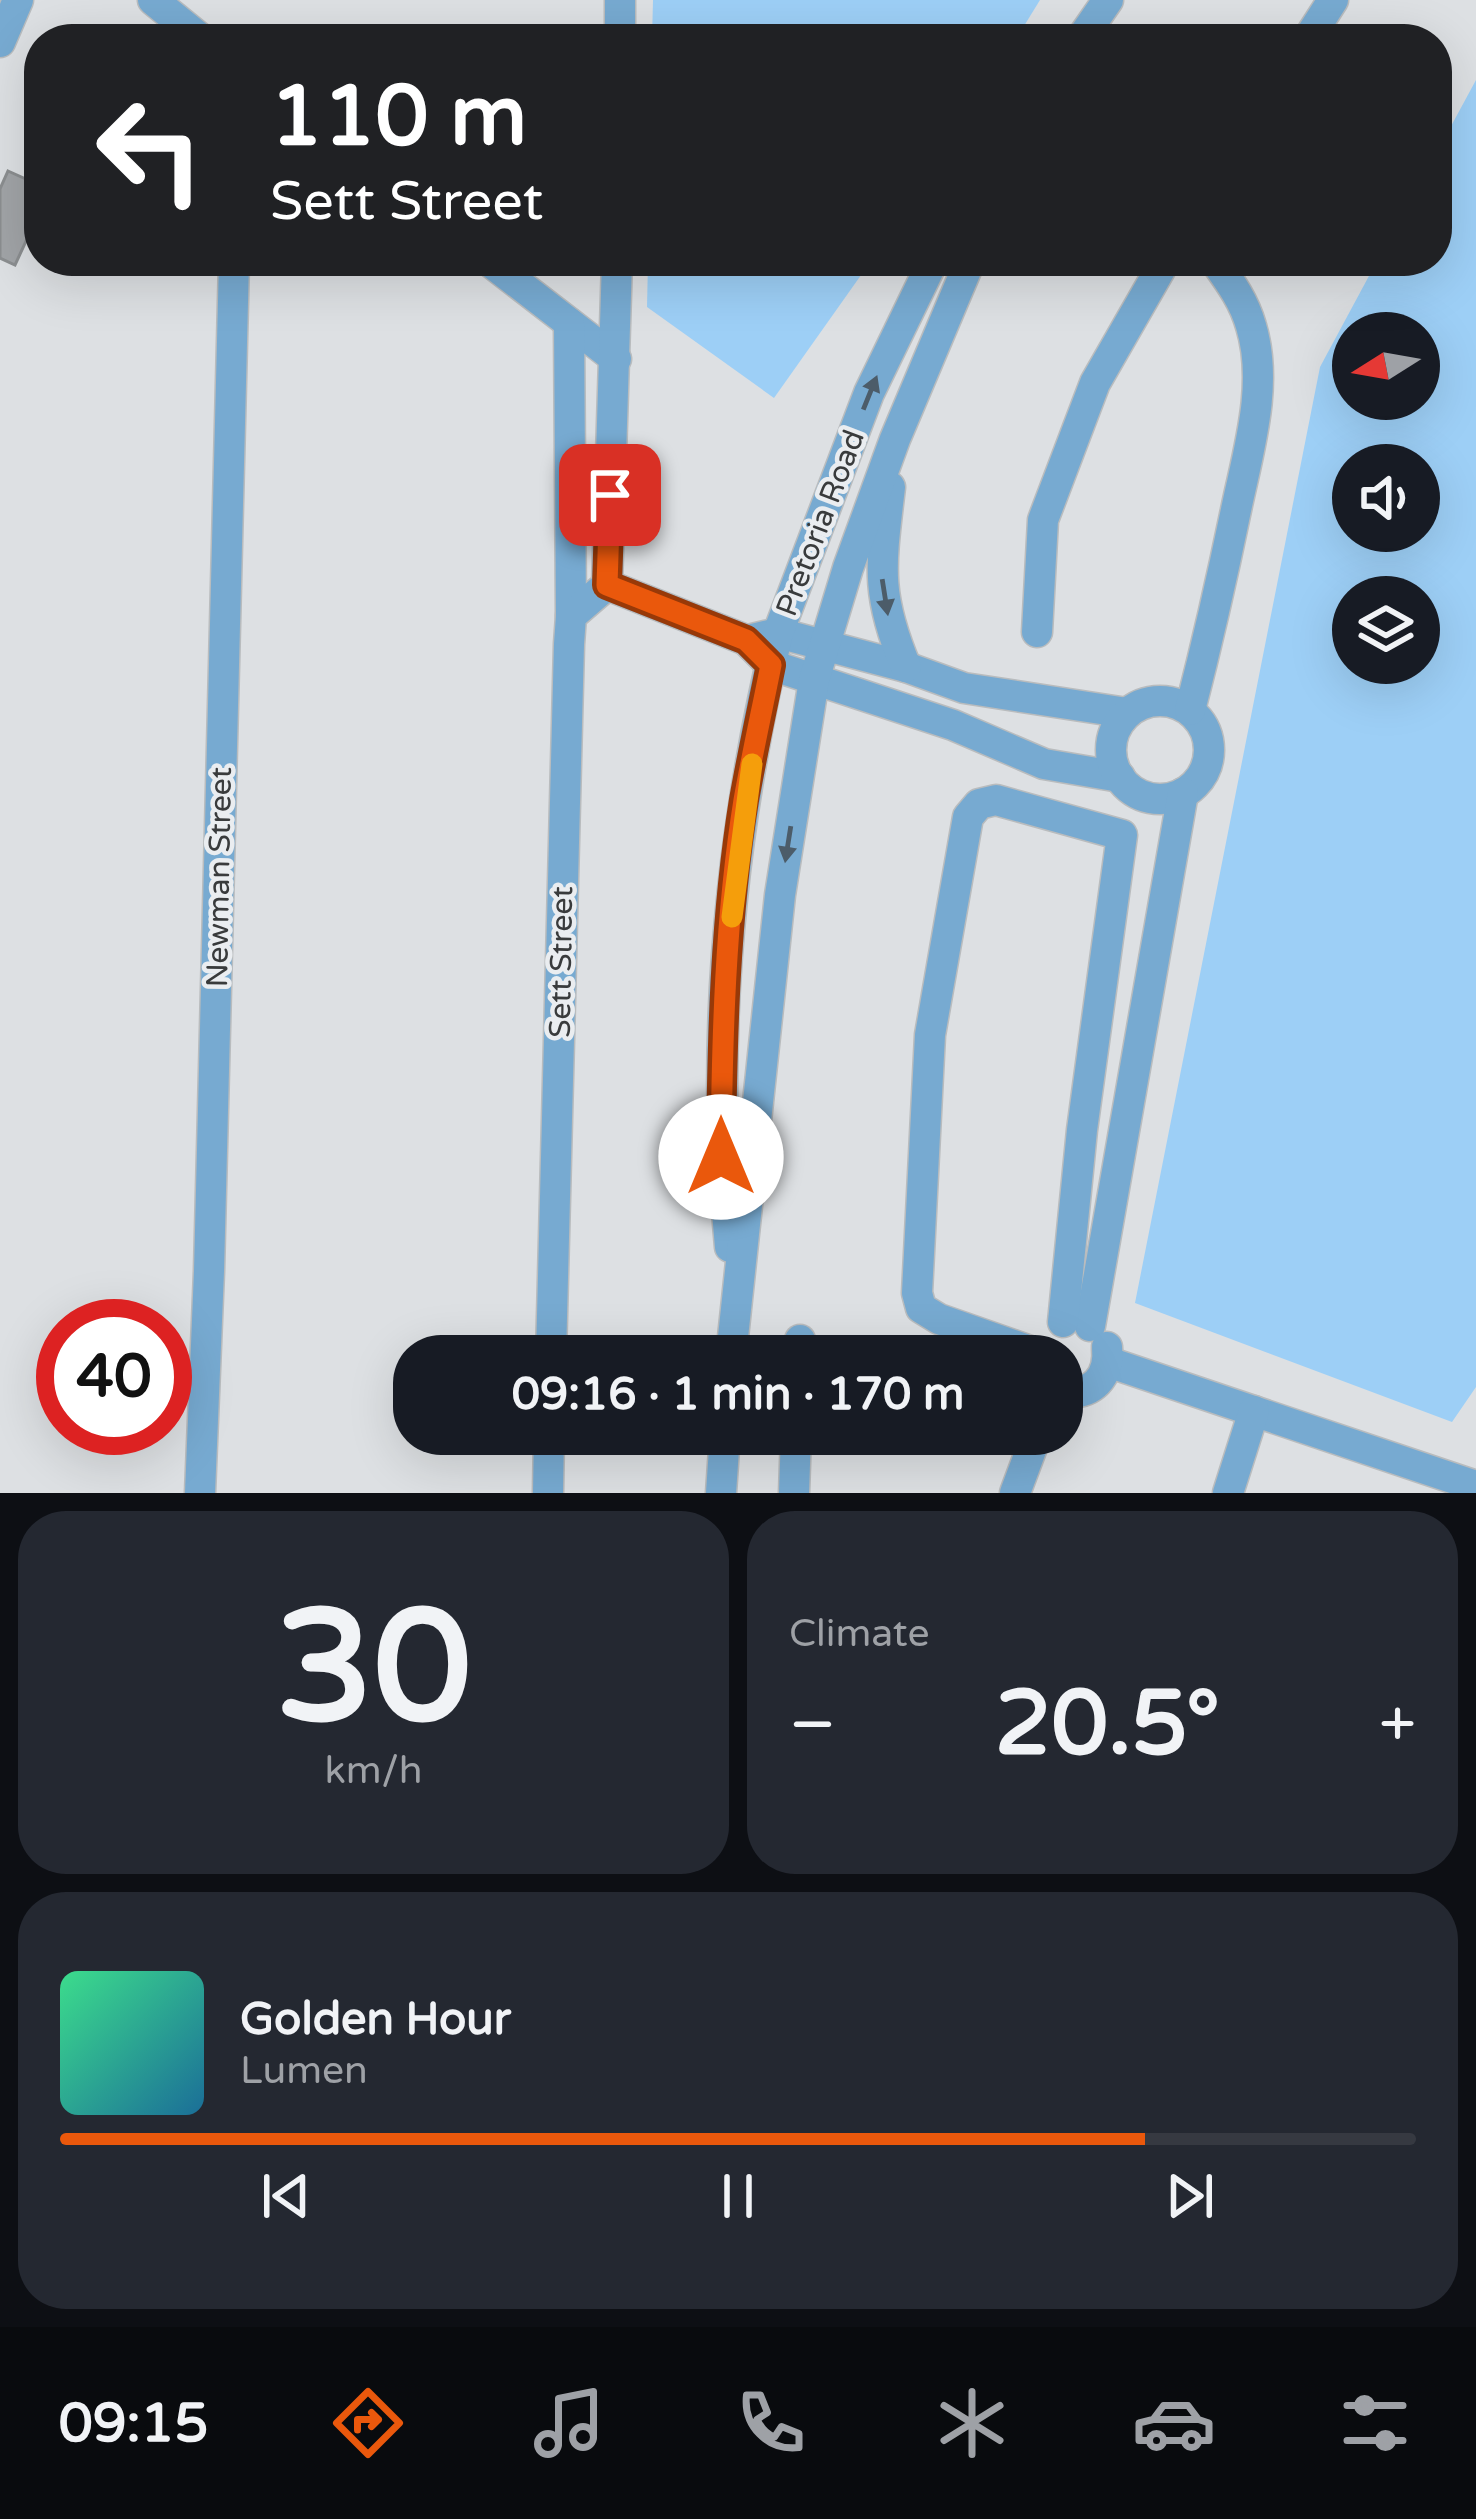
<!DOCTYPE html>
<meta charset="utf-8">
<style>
body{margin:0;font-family:"Varela Round",sans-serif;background:#242831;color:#f1f3f6;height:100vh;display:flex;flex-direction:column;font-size:45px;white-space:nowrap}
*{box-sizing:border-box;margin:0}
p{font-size:39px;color:#9ea1a6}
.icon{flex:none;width:66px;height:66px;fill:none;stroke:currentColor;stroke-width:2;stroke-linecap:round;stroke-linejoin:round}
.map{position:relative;height:1493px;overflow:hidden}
.panel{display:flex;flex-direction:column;gap:18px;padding:18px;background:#0d0f14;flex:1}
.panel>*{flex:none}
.hud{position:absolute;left:24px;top:24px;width:1428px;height:252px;border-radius:48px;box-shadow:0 12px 48px #0002;background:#202124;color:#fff;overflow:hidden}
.needle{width:78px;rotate:259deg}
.controls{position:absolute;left:1332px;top:312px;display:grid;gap:24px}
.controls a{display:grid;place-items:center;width:108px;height:108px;border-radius:50%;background:#171b24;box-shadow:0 12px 48px #0002;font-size:60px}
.speed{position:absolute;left:36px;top:1299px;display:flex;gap:24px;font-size:60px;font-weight:700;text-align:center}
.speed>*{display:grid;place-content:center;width:156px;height:156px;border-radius:50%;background:#171b24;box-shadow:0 12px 48px #0002;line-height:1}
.speed .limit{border:18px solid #d22;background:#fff;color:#111}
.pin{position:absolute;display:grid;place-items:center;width:102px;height:102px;color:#fff;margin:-51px;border-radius:24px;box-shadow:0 6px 18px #0006}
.me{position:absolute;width:132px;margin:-66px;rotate:0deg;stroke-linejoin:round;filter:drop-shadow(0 0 9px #0008)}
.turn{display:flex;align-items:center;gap:42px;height:252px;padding:0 48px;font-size:54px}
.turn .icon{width:156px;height:156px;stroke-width:2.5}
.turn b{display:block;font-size:84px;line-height:102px}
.big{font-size:90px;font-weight:700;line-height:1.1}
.panel .tile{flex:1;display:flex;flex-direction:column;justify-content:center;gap:18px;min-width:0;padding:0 42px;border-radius:48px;background:#242831}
.panel .dial{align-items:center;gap:0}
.dial b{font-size:156px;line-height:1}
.song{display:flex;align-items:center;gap:36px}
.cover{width:144px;height:144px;border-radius:18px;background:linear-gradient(135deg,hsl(150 70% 55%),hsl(200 70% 35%))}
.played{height:12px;border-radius:6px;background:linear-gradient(90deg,#ea580c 80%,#363941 80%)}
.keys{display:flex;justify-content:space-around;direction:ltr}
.heat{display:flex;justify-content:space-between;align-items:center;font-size:66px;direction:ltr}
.panel .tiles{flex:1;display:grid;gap:18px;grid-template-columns:1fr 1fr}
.tile:last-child{grid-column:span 2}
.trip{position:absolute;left:393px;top:1335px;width:690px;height:120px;border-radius:48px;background:#171b24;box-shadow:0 12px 48px #0002;font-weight:700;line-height:120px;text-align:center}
.tabs{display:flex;height:192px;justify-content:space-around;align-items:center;background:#090b0e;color:#9ea1a6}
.tabs .icon{width:84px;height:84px}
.tabs .current{color:#ea580c}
.tabs b{font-size:54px;color:#f1f3f6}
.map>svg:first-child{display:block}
.green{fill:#9dcff6;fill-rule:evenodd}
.building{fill:#a1a4a7;stroke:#8b8e90;stroke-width:3}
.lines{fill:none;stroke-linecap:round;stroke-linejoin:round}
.minor-casing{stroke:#b9bcbe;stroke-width:33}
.tertiary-casing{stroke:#b9bcbe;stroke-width:33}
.minor{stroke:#77aad1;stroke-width:30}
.tertiary{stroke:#77aad1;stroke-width:30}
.oneway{fill:#4c5c69}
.route-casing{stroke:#983908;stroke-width:30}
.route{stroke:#ea580c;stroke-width:21}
.slow{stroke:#f59e0b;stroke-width:21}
.labels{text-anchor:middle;stroke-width:9;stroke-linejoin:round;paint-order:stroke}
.street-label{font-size:30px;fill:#393b3c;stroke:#eaedf0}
</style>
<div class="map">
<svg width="1476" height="1493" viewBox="0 0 1476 1493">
<rect width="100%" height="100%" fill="#dde0e3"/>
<g class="green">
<polygon points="653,0 1040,0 1016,39 652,39"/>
<path d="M1476 80V1387L1452 1422 1135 1303 1320 367 1377 261H1437V152ZM1353 333H1419V399H1353ZM1353 465H1419V531H1353ZM1353 597H1419V663H1353Z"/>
<polygon points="648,261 871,261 774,398 647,307"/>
</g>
<polygon class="building" points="8,171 39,185 39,213 15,265 0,258 0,189"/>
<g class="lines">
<g class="minor-casing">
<g id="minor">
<polyline points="153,0 201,39"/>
<polyline points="620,39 620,0"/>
<polyline points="1308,39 1333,0"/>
<polyline points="0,42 18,0"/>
<polyline points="489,261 616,359"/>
<polyline points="569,323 571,616"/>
<polyline points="607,585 746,640 771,665 953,725 1044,764 1120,777"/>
<polyline points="1037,632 1043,520 1095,383 1165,261"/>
<polyline points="752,639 778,633 906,667 964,688 1127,713"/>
<circle cx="1160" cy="750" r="49"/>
<path d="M1190 710C1207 644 1222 578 1236 510 1248 452 1269 385 1251 326 1244 301 1230 282 1215 261"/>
<polyline points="1090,1326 1183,793"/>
<polyline points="1036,1353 939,1319 921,1308 917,1293 930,1035 968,817 979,804 996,800 1122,835 1082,1130 1063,1322"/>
<polyline points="551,1356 569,644 571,616 607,585 617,261"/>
<polyline points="800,1356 800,1340"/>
<polyline points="1108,1362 1476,1486"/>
<path d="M1062 1392C1093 1396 1110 1377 1107 1347"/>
<polyline points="200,1493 209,1271 234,261"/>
<polyline points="548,1493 549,1434"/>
<polyline points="794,1493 796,1434"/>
<polyline points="1015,1493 1037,1434"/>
<polyline points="1228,1493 1254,1411"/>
</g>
</g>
<g class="tertiary-casing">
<g id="tertiary">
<polyline points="1081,39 1108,0"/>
<path d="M890 487C881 565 875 593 906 667"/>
<path d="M730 1247C710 1042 730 833 778 633L869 393 933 261"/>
<polyline points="731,1356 780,895 814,680 848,568 895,439 970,261"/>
<polyline points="721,1493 725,1434"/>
</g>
</g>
<use href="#minor" class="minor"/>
<use href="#tertiary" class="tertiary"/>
</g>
<defs><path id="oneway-solid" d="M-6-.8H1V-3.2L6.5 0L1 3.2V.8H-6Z" transform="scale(3)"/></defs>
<g class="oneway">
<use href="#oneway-solid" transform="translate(870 393) rotate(-68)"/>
<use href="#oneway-solid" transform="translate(885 597) rotate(81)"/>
<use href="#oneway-solid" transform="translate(788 844) rotate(99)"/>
</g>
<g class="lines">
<g class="route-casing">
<path id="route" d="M610 495 607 585 746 640 771 665C762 710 752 755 744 800 725 918 722 1039 721 1157"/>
</g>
<use href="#route" class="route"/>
<polyline class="slow" points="732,917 752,764"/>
</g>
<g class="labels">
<g class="street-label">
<text transform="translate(820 523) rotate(-69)" y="10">Pretoria Road</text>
<text transform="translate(219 877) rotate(-89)" y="10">Newman Street</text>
<text transform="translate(561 962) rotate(-89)" y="10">Sett Street</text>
</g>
</g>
</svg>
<div class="controls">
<a><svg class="needle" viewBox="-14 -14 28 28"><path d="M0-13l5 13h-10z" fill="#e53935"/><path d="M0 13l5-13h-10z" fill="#9ea1a6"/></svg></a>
<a><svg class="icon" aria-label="sound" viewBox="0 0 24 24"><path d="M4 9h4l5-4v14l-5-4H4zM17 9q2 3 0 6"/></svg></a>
<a><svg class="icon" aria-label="layers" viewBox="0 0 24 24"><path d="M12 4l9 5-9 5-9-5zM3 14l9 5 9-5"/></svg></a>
</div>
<div class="speed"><div class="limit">40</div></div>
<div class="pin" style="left:610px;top:495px;background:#d93025"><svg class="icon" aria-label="arrive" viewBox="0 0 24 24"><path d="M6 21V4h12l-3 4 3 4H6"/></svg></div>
<svg class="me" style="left:721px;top:1157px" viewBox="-20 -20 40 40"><circle r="19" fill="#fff"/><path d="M0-13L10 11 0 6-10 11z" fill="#ea580c"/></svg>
<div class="trip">09:16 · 1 min · 170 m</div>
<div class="hud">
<div class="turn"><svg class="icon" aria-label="left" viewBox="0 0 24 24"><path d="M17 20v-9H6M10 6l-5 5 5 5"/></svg><div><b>110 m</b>Sett Street</div></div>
</div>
</div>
<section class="panel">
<div class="tiles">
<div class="tile dial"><b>30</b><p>km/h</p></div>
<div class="tile"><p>Climate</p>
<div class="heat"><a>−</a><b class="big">20.5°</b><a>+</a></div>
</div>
<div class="tile">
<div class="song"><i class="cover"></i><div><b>Golden Hour</b><p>Lumen</p></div></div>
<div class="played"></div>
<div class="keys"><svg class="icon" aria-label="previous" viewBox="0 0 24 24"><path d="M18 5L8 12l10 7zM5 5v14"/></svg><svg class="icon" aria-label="pause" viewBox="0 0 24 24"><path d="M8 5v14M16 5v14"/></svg><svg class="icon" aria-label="next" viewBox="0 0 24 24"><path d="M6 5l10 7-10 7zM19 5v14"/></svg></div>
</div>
</div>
</section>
<nav class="tabs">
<b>09:15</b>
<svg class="icon current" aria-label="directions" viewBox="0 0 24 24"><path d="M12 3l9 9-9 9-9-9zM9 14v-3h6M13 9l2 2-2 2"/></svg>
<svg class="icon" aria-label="music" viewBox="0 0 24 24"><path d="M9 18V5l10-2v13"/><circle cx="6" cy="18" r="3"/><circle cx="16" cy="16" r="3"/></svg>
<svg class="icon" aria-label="phone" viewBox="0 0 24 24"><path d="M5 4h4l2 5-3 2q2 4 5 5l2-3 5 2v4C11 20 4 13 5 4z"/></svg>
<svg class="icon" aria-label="climate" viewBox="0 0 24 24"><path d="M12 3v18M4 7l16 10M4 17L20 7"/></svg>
<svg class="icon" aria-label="car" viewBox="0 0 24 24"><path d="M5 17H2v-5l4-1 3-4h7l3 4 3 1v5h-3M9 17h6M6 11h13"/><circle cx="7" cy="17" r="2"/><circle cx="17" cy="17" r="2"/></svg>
<svg class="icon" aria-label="filters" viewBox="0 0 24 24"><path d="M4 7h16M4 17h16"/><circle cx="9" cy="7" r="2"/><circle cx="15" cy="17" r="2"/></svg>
</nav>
